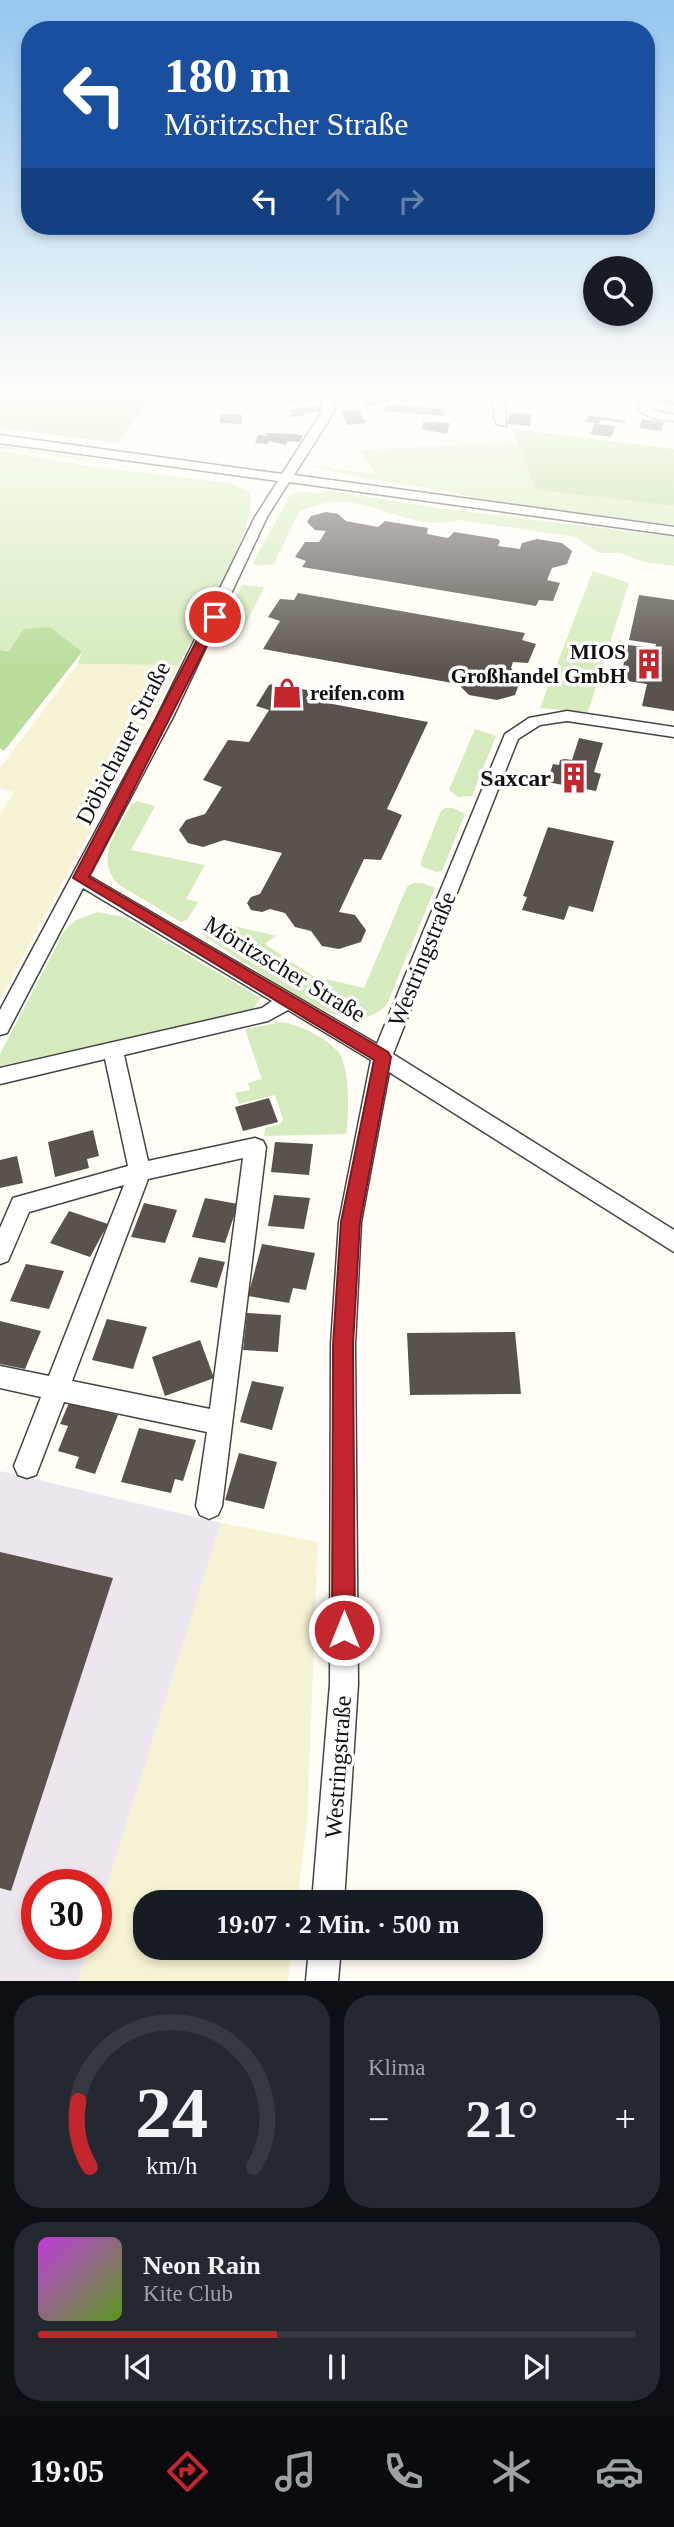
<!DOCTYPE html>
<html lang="de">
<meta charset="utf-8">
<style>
body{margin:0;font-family:"Times New Roman",serif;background:#242831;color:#f1f3f6;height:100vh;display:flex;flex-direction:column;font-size:26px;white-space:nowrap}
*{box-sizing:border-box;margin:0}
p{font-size:23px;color:#9ea1a6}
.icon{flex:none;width:38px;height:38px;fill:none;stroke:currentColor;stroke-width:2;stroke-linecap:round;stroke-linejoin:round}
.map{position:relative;height:1981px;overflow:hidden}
.side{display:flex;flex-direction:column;gap:14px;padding:14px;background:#0d0f14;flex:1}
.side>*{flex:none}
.hud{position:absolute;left:21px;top:21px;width:634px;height:214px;border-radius:28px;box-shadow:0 4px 10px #0003;background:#1a4fa0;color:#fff;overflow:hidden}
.fabs{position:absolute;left:583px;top:256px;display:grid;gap:14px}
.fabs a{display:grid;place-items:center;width:70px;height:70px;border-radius:50%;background:#171b24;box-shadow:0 4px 10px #0003;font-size:35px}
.speed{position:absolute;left:21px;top:1869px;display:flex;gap:14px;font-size:35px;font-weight:700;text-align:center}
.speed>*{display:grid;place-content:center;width:91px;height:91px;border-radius:50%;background:#171b24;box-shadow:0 4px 10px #0003;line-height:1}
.speed .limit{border:10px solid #d22;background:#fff;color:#111}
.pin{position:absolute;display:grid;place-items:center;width:60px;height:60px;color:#fff;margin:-30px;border:4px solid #fff;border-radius:50%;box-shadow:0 2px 7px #0007}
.me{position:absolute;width:77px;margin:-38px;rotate:0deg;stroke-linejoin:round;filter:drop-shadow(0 0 5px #0008)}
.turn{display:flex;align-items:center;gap:24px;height:147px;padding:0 28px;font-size:32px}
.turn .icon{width:91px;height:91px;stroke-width:2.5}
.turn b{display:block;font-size:49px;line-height:60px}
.lanes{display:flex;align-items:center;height:66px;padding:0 28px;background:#0003;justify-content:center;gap:35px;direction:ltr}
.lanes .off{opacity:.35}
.big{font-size:52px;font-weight:600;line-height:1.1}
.side .tile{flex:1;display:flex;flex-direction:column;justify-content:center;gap:10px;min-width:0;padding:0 24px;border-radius:28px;background:#242831}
.side .dial{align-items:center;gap:0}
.dial svg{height:182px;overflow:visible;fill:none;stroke:#363941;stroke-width:7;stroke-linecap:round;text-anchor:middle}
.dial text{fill:#f1f3f6;stroke:none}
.song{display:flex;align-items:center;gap:21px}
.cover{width:84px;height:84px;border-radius:10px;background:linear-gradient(135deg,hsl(290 70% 55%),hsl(90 70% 35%))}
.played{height:7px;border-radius:4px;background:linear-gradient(90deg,#c4262e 40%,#363941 40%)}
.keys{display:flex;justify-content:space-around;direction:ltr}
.heat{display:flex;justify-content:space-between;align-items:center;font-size:38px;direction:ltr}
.side .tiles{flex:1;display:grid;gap:14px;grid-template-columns:1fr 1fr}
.tile:last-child{grid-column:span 2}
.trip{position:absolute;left:133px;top:1890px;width:410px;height:70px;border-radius:28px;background:#171b24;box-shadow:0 4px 10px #0003;font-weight:600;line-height:70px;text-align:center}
.dock{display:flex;height:112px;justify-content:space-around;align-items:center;background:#090b0e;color:#9ea1a6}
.dock .icon{width:49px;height:49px}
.dock .current{color:#c4262e}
.dock b{font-size:32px;color:#f1f3f6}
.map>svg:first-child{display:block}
.industrial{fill:#eee6ef}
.farmland{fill:#f6f3d4}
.green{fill:#d5ebbd}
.forest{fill:#b9dc9c}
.building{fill:#5a524d}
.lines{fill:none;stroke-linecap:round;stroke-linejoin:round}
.minor-casing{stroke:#444;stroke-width:3}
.minor{fill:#fff;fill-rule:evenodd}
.route{fill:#c4262e;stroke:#7f191e;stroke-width:2}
.labels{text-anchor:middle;stroke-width:7;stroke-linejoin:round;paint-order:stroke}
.far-poi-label{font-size:21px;font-weight:bold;fill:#111;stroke:#fff;text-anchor:end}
.street-label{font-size:24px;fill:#111;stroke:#fff}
.poi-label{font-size:24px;font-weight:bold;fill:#111;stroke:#fff;text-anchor:end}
</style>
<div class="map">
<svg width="674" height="1981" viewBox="0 0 674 1981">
<rect width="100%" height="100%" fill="#fffdf5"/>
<polygon class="industrial" points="0,1471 221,1523 96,1921 96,1885 37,1885 37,1944 89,1944 78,1981 0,1981"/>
<g class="farmland">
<polygon points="78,664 179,665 0,999 0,814 14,792 0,789 0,768"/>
<polygon points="221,1523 318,1542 307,1823 297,1902 145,1902 145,1948 292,1948 288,1981 78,1981 89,1944 96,1944 96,1921"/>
</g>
<g class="green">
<polygon points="517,442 536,490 674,506 674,525 482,500 453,492 366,479 307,465 375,474 359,450"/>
<polygon points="0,443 119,465 0,448"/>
<path d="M0 451 95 467 230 483 250 492C259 526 196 631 179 665L78 664 82 652 0 650Z"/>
<path d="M323 490 446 509 674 537V566L643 562 620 553H599L575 537 460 520C413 533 375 498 332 502 322 503 310 508 300 510L274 564 257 566 253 563 289 497 297 492 320 493Z"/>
<polygon points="593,571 629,583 588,712 540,708"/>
<polygon points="242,585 264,587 241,634 222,637 219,635"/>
<polygon points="475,729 496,736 472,796 458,797 449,790"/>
<path d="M137 801 155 806 131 850 205 865 186 899 198 902 187 920 181 922 118 884C94 858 117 832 131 805Z"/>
<polygon points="445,808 453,808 465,814 442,871 436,872 421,866 421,861 441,811"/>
<path d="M413 883H422L435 888 387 1004C377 1015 364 1020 349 1018 312 1013 237 957 203 935L209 926 221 923 276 936 265 944 313 976 364 988 407 887Z"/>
<polygon points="98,912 124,917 260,998 252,1011 0,1066 0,1054 65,930 76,920"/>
<path d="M282 1022C300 1025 327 1038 339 1053 350 1068 349 1116 346 1134L264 1136 265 1128 280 1124 283 1120 275 1095 239 1104 235 1093 250 1090 248 1083 262 1079 245 1029Z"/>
</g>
<g class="forest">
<polygon points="0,394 117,394 152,397 117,443 0,428"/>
<polygon points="512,429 674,449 674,506 536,490"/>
<polygon points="50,627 82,652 4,751 0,748 0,650 9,651 24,629"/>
</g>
<g class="building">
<polygon points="321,394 322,399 285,403 284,396"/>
<polygon points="660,395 674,397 674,405 657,403"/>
<polygon points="385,396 391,401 368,406 361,401"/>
<polygon points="387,404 443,409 444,416 384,411"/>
<polygon points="320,406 322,412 304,413 305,416 290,417 290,415 292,414 290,409"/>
<polygon points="358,409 366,423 348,425 341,411"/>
<polygon points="509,413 532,414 530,426 507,424"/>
<polygon points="220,414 243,415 241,424 220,423"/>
<polygon points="588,415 601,417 626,421 625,423 601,420 599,424 616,426 611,437 590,434 595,423 585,422"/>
<polygon points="642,419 664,422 661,431 639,428"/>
<polygon points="423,422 450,423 447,434 422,429"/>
<polygon points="267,433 297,434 303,436 300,442 288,441 286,445 269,441 268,444 255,443 258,435 266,436"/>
<polygon points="326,512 338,514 346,521 378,527 385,521 428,528 427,534 448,538 454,532 498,539 500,541 498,546 520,549 522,543 537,539 562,543 572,551 567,564 552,568 547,580 560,583 553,601 539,600 536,606 302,567 306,561 295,557 305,542 319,542 326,531 315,530 307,522 311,516"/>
<polygon points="298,593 525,633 522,640 536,644 528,663 513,662 511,668 521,679 515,695 497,700 469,695 458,684 263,649 280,621 268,617 280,599 294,600"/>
<polygon points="639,595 674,600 674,711 642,706 647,684 620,680 628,645 655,648 656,644 629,640"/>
<polygon points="273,684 307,690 309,693 306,699 428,722 387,809 402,815 381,860 364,859 339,912 355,915 366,930 361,942 339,949 322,946 311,931 295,927 285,913 270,909 262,912 251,910 247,903 251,897 260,894 282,853 224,840 203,847 188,843 179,830 186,820 205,814 222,787 203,780 228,740 249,742 269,710 256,706 269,685"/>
<polygon points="579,738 603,743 594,772 601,774 596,791 547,782 553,764 559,765 560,760 565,759 572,760"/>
<polygon points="548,827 614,841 593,912 569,906 564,920 522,910 527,897 523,896"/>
<polygon points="269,1098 278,1122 243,1131 235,1107"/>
<polygon points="93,1130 99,1156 87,1159 89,1168 55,1177 48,1142"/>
<polygon points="275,1142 313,1144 309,1175 271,1172"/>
<polygon points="17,1156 23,1183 0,1188 0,1160"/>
<polygon points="274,1195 310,1198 304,1229 268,1226"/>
<polygon points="205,1198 238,1204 225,1243 192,1237"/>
<polygon points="144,1203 177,1210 165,1243 131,1237"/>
<polygon points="69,1211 108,1224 90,1257 50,1243"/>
<polygon points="262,1244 315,1253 306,1290 293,1288 289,1303 248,1296"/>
<polygon points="199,1257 225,1262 217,1288 190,1282"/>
<polygon points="26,1264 64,1271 49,1309 10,1301"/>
<polygon points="247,1313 281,1315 278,1352 243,1350"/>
<polygon points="107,1319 147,1327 133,1369 92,1360"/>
<polygon points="0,1321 41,1331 25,1369 0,1364"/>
<polygon points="515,1332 521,1394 410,1395 407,1333"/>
<polygon points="200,1340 214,1378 165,1396 152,1357"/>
<polygon points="252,1381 284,1387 272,1430 240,1422"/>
<polygon points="69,1403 118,1415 95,1474 75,1468 79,1457 58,1451 68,1426 60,1424"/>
<polygon points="139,1428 196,1440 183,1481 175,1479 171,1493 121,1482"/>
<polygon points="239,1453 277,1462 264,1509 225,1500"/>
<polygon points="0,1552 113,1578 11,1891 0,1888"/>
</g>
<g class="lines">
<g class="minor-casing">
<g id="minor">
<path d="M321 394H333L334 412 294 475 674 527V535L289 482 267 517 173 717 89 876 377 1044 505 734 529 718 567 711 674 727V737L567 721 540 725 518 739 393 1054 674 1230V1252L389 1072 361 1222 355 1345 358 1684 344 1902H312L330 1684 331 1345 339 1222 371 1060 288 1010 268 1021 124 1055 148 1161 255 1138 263 1141 266 1147 222 1506 218 1515 209 1519 200 1515 196 1506 207 1432 64 1402 36 1475 27 1478 18 1475 14 1466 41 1397 0 1388V1366L49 1376 124 1185 29 1212 8 1261 0 1264V1228L13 1198 128 1166 105 1059 0 1084V1068L262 1008 272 1001 83 888 7 1033 0 1035V1010L157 717 255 517 278 481 0 443V435L282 474 322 412ZM243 1158 210 1409 72 1381 148 1179Z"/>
<polygon points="492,394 504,394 506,426 496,424"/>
<path d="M644 394H656L651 409 674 415V421C661 420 649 419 639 410Z"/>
<polygon points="309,1948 341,1948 338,1981 306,1981"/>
</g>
</g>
<use href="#minor" class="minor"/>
</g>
<linearGradient id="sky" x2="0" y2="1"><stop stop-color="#95c6ee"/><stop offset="0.59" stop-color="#fffefa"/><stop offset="1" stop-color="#fffefa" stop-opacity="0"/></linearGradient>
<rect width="674" height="672" fill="url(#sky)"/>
<polygon class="route" points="215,613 221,617 89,877 388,1052 391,1057 360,1222 353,1345 355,1630 352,1638 344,1641 336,1638 332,1630 333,1345 341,1222 374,1060 73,878 209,617"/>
<defs>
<g id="building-bare" transform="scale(2.415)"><path d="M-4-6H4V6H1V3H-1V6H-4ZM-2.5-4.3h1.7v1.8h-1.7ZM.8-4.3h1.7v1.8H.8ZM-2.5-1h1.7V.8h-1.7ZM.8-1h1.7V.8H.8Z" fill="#c4262e" stroke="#fff" stroke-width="2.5" paint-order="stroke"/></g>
<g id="shop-bare" transform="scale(2.415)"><path d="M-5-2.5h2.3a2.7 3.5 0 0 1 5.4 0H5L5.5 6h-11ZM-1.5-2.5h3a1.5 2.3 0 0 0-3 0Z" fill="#c4262e" stroke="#fff" stroke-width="2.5" paint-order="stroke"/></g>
</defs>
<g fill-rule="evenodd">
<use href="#building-bare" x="649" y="664"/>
<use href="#shop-bare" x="287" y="693"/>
<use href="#building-bare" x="574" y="778"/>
</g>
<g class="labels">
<g class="far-poi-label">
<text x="626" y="659">MIOS<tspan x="626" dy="24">Großhandel GmbH</tspan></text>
<text x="310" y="700" text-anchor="start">reifen.com</text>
</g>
<g class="street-label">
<text transform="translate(123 743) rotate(-63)" y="8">Döbichauer Straße</text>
<text transform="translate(422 959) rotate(-68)" y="8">Westringstraße</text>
<text transform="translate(285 969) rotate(31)" y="8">Möritzscher Straße</text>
<text transform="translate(338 1767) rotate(-86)" y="8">Westringstraße</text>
</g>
<g class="poi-label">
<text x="551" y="786">Saxcar</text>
</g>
</g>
</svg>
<div class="fabs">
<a><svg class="icon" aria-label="search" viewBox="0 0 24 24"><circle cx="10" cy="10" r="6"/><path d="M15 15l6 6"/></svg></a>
</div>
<div class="speed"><div class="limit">30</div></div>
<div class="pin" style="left:215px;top:617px;background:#d93025"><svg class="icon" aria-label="arrive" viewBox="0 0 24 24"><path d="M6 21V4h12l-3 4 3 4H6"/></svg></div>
<svg class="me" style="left:344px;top:1630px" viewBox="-20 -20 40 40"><circle r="17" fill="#c4262e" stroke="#fff" stroke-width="3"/><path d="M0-11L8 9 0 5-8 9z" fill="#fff"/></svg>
<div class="trip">19:07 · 2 Min. · 500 m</div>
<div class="hud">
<div class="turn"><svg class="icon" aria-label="left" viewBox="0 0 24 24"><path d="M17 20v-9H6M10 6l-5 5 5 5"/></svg><div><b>180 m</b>Möritzscher Straße</div></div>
<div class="lanes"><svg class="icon" aria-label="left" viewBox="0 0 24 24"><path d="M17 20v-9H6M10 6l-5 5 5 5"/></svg><svg class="icon off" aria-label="ahead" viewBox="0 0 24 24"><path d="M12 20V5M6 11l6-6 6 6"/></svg><svg class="icon off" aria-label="right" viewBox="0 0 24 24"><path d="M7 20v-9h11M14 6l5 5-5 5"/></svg></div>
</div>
</div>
<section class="side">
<div class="tiles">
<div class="tile dial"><svg viewBox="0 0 100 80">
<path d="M14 69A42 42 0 1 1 86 69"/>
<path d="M14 69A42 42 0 0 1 9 40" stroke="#c4262e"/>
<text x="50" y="56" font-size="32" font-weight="700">24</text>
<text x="50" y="72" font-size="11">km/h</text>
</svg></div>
<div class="tile"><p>Klima</p>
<div class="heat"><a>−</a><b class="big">21°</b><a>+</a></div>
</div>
<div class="tile">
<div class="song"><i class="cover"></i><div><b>Neon Rain</b><p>Kite Club</p></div></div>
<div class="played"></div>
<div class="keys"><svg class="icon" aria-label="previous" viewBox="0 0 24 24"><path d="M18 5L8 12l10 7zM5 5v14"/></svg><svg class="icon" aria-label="pause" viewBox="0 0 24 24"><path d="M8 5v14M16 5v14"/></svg><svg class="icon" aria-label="next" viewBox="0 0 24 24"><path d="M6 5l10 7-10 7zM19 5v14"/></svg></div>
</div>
</div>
</section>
<nav class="dock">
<b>19:05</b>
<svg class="icon current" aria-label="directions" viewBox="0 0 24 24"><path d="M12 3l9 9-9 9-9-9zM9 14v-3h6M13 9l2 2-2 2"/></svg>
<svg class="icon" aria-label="music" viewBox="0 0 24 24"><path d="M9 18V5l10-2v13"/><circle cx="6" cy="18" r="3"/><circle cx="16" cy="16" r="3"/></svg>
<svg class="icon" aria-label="phone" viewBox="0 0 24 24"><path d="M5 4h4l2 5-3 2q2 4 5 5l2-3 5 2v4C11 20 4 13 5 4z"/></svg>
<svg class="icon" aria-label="climate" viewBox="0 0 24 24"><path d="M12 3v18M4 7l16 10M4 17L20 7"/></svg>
<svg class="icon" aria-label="car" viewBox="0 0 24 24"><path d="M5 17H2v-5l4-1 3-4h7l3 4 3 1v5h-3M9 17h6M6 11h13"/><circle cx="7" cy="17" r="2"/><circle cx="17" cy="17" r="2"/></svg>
</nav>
